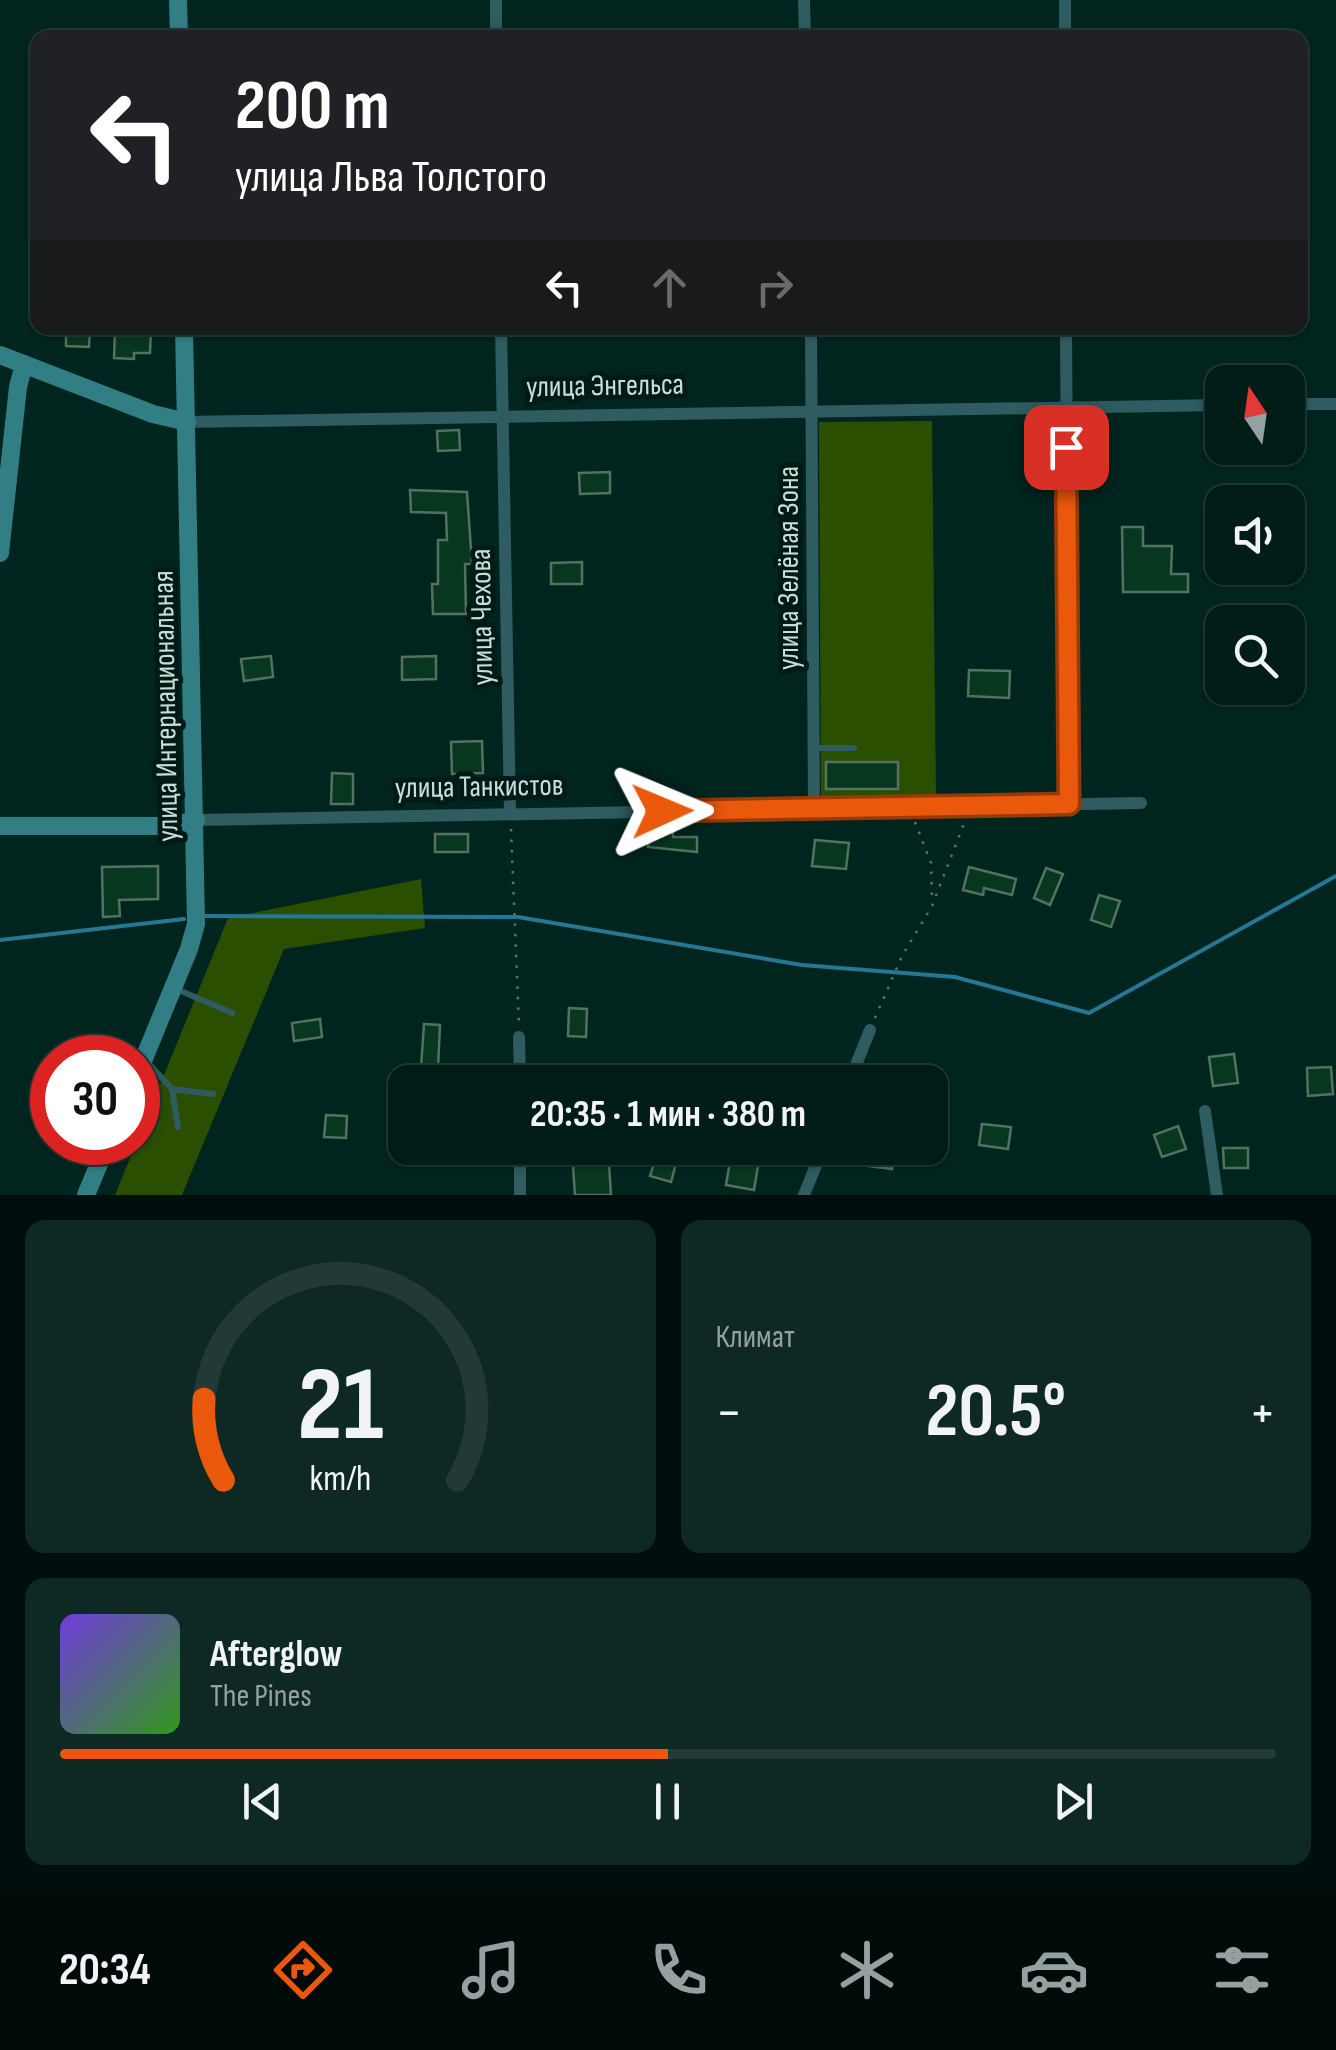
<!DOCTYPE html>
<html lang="ru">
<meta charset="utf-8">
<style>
body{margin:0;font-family:"Sofia Sans Condensed",sans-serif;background:#0e2924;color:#f1f3f6;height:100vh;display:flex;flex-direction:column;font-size:38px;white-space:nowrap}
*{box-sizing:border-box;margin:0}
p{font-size:32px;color:#95a1a1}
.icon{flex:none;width:55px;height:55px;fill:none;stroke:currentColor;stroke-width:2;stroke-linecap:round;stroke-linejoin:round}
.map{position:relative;height:1195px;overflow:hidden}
.details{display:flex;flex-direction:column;gap:25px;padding:25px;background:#000f0d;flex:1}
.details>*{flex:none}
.hud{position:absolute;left:30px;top:30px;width:1278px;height:305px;border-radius:20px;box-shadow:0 2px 8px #0004,0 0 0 2px #223a36;background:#202124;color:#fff;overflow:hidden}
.needle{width:65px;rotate:347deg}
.fabs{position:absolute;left:1205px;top:365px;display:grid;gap:20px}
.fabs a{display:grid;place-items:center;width:100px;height:100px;border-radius:20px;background:#001c17;box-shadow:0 2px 8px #0004,0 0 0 2px #223a36;font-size:50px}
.speed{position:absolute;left:30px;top:1035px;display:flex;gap:20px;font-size:50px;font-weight:700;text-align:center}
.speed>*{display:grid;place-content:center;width:130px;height:130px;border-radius:50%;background:#001c17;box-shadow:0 2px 8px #0004,0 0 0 2px #223a36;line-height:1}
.speed .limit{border:15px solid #d22;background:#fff;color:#111}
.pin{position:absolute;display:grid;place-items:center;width:85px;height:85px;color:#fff;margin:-42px;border-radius:20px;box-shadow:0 5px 15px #0006}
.me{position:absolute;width:110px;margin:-55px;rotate:89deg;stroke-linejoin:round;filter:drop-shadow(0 0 8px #0008)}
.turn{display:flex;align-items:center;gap:35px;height:210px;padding:0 40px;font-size:45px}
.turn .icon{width:130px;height:130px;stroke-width:2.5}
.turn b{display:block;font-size:70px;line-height:85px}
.lanes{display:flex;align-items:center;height:95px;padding:0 40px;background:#0003;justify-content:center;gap:50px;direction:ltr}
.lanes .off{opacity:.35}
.big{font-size:75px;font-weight:700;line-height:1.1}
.details .widget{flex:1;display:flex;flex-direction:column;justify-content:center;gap:15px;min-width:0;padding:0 35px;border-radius:20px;background:#0e2924}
.details .dial{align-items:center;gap:0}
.dial svg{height:260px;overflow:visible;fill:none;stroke:#223a36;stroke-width:7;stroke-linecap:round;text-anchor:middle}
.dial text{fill:#f1f3f6;stroke:none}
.song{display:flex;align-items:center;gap:30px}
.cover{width:120px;height:120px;border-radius:15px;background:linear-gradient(135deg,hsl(260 70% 55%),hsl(110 70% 35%))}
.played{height:10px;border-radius:5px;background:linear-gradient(90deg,#ea580c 50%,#223a36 50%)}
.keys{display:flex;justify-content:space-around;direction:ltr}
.heat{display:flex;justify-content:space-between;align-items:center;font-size:55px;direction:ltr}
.details .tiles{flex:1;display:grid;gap:25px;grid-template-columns:1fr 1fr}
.widget:last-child{grid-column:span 2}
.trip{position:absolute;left:388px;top:1065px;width:560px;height:100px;border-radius:20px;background:#001c17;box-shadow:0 2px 8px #0004,0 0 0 2px #223a36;font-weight:700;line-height:100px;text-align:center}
.tabs{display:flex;height:160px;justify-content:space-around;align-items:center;background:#000b09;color:#95a1a1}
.tabs .icon{width:70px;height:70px}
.tabs .active{color:#ea580c}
.tabs b{font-size:45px;color:#f1f3f6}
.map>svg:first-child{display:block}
.green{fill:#2b4f00}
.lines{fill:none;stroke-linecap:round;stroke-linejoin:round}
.stream{stroke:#257895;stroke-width:4}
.building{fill:#07371f;stroke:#53715e;stroke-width:2.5}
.path{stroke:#57756f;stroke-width:2.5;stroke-dasharray:2.5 8;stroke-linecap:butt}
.lane{stroke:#2f5c60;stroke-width:6}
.street{stroke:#2f5c60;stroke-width:12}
.secondary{stroke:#317f85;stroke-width:18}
.route-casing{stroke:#983908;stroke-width:25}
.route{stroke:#ea580c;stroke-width:18}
.labels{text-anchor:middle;stroke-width:10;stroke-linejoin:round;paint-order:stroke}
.street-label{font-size:30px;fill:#c9ded8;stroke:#001b16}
</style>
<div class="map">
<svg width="1336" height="1195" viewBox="0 0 1336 1195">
<rect width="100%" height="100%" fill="#00251f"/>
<g class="green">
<polygon points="932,421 936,797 821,802 819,422"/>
<polygon points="421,879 425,928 284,949 182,1195 115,1195 228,918"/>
</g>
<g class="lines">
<g class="stream">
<polyline points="205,916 518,917 802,965 955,977 1089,1013 1336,876"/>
<polyline points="0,940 184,919"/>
</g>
</g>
<g class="building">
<polygon points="66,328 90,328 89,347 66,346"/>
<polygon points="115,329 151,331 150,353 134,353 134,359 114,358"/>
<polygon points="459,430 460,450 438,451 437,431"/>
<polygon points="610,472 610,493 580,494 579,473"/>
<polygon points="410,490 467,492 472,564 465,564 466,614 433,614 432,584 438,584 438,540 447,540 446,513 411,512"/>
<polygon points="1122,527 1143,527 1143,546 1172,546 1171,574 1188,574 1188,592 1123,592"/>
<polygon points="582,562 582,584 551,584 551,563"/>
<polygon points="271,656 273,677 244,681 241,659"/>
<polygon points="436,656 436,679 402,680 402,657"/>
<polygon points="969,670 1010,671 1009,698 968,696"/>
<polygon points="482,741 483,773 452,774 451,742"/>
<rect x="826" y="762" width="72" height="27"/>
<polygon points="332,773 353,774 353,804 331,804"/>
<polygon points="650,826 673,827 673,837 697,837 697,852 648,847"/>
<rect x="435" y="834" width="33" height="18"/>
<polygon points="815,840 849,843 846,869 812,866"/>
<polygon points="158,866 158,899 119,900 120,916 103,917 102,867"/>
<polygon points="969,867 1016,879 1012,895 984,888 983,895 963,890"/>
<polygon points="1046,868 1063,874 1050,905 1034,898"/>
<polygon points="1099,895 1120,901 1111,927 1091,920"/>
<polygon points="569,1008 587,1009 586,1037 568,1036"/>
<polygon points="320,1019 322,1037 294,1041 292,1023"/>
<polygon points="424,1024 440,1025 438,1068 443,1069 442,1082 420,1082"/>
<polygon points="1234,1054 1238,1083 1213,1086 1209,1057"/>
<polygon points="1331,1067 1333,1094 1308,1096 1307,1068"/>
<polygon points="326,1115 347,1116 346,1138 324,1137"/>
<polygon points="982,1124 1011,1127 1008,1149 979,1145"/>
<polygon points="1178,1126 1186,1149 1162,1157 1154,1135"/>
<polygon points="871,1148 894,1148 892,1169 868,1166"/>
<polygon points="1223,1148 1248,1148 1248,1168 1224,1168"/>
<polygon points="657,1154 677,1160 671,1182 650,1176"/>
<polygon points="730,1161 758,1166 754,1190 726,1185"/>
<polygon points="609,1164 611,1195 575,1195 573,1166"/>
</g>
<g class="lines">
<g class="path">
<polyline points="915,822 931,863 932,901"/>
<polyline points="511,829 519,1026"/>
<polyline points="875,1018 902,956 932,906 965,821"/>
</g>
<g class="lane">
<polyline points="815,748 854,748"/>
<polyline points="174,988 232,1013"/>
<polyline points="148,1063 172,1089 213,1094"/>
<polyline points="172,1089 178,1127"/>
</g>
<g class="street">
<polyline points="496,0 496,38"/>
<polyline points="804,0 805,38"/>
<polyline points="1065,0 1065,38"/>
<polyline points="501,328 510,812"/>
<polyline points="811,328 814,809"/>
<polyline points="1066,328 1069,804"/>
<polyline points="1288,404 1336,404"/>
<polyline points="187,422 1222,405"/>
<polyline points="196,820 1141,803"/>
<polyline points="519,1037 520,1082"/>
<polyline points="849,1082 870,1030"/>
<polyline points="1205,1111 1217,1195"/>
<polyline points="520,1148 520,1195"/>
<polyline points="804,1195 823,1148"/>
</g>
<g class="secondary">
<polyline points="178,0 179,38"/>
<polyline points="0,355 153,414 187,422"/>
<polyline points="0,553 18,387 24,364"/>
<polyline points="0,826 171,826 196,820"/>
<polyline points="138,1073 189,949 196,924 184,328"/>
<polyline points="86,1195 108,1142"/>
</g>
</g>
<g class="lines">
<g class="route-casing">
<polyline id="route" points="662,811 1069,804 1066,447"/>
</g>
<use href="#route" class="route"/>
</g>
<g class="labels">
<g class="street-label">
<text transform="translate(605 385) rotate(-1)" y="10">улица Энгельса</text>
<text transform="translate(788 568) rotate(-90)" y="10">улица Зелёная Зона</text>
<text transform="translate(481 617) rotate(-91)" y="10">улица Чехова</text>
<text transform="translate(165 706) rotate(-91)" y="10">улица Интернациональная</text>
<text transform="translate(479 786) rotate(-1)" y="10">улица Танкистов</text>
</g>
</g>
</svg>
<div class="fabs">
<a><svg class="needle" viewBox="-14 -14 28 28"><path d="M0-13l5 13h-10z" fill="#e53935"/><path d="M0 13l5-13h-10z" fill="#95a1a1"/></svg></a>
<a><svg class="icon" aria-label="sound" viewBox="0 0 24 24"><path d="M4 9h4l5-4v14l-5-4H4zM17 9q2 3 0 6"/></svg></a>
<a><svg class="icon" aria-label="search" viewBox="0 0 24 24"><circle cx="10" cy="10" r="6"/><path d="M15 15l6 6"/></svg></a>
</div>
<div class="speed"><div class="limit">30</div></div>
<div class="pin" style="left:1066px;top:447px;background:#d93025"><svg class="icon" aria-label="arrive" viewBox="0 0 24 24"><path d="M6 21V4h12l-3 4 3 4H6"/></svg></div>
<svg class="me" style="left:662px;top:811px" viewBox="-20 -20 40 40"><path d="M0-17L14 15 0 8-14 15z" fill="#ea580c" stroke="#fff" stroke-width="4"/></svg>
<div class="trip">20:35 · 1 мин · 380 m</div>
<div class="hud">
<div class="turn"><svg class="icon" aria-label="left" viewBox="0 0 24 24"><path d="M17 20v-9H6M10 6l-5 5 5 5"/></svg><div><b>200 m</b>улица Льва Толстого</div></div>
<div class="lanes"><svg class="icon" aria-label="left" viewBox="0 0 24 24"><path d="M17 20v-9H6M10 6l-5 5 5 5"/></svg><svg class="icon off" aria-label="ahead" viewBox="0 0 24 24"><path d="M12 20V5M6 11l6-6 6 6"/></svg><svg class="icon off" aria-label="right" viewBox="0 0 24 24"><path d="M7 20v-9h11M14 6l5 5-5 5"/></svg></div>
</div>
</div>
<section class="details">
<div class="tiles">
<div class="widget dial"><svg viewBox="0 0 100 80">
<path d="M14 69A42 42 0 1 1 86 69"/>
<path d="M14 69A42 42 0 0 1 8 44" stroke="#ea580c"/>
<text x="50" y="56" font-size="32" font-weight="700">21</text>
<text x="50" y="72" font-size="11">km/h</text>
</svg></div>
<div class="widget"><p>Климат</p>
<div class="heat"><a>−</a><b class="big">20.5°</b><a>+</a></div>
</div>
<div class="widget">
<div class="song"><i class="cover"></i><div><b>Afterglow</b><p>The Pines</p></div></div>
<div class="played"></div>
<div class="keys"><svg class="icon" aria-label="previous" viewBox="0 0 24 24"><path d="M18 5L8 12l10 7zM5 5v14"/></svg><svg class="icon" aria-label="pause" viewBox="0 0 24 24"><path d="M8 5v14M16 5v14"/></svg><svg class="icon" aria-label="next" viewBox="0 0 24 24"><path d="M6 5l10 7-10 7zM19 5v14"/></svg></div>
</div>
</div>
</section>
<nav class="tabs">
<b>20:34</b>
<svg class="icon active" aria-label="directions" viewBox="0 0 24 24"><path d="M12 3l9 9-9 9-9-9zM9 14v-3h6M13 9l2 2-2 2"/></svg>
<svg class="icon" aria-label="music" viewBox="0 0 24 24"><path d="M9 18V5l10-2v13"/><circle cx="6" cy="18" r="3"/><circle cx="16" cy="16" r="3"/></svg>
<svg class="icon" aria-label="phone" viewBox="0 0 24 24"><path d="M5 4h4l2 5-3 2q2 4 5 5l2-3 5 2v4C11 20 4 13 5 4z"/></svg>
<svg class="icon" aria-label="climate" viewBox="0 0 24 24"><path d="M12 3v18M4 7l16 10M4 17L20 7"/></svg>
<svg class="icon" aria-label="car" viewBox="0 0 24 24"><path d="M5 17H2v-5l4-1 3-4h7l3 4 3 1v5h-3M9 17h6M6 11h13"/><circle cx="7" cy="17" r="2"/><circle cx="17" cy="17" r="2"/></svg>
<svg class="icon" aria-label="filters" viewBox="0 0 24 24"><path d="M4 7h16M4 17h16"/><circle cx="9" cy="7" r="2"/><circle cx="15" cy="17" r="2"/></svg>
</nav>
